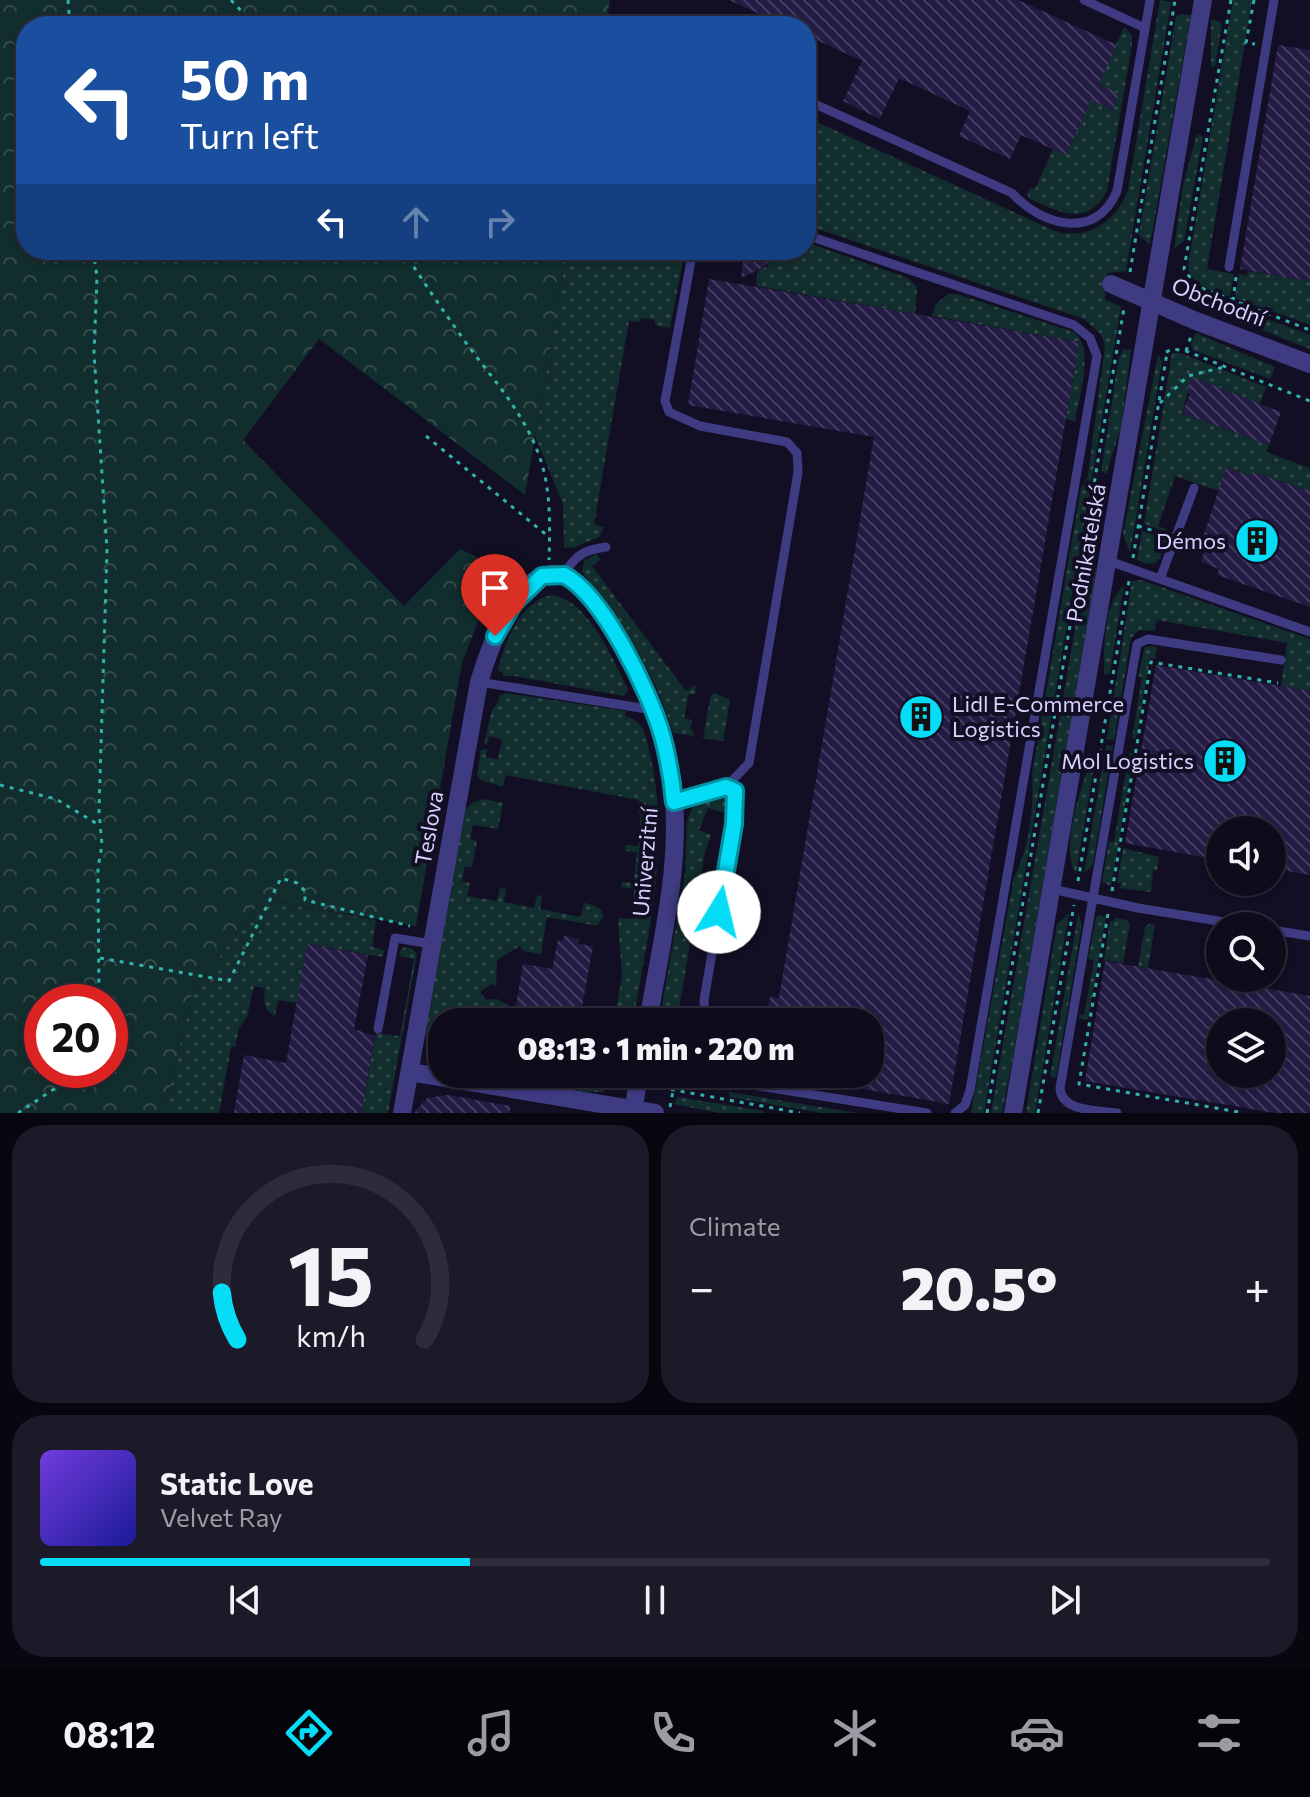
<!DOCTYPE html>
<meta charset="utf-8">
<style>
body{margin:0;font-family:Commissioner,sans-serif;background:#1c1928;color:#f1f3f6;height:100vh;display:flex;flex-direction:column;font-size:30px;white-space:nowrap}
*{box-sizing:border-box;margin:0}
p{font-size:26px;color:#9b9ba3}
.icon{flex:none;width:44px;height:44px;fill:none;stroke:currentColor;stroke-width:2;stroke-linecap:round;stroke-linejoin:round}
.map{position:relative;height:1113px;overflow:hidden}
.drawer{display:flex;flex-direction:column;gap:12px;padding:12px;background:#08060f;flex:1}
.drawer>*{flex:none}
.hud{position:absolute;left:16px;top:16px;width:800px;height:244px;border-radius:32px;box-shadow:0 2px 6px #0004,0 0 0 2px #2e2b3a;background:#1a4fa0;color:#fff;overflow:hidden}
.controls{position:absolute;left:1206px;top:816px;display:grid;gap:16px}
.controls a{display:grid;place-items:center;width:80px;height:80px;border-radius:50%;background:#0e0b1b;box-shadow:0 2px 6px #0004,0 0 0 2px #2e2b3a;font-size:40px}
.speed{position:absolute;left:24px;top:984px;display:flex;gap:16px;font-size:40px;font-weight:700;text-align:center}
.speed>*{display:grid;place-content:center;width:104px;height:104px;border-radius:50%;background:#0e0b1b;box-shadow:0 2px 6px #0004,0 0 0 2px #2e2b3a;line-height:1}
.speed .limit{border:12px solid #d22;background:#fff;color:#111}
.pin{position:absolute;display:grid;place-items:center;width:68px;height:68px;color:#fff;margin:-82px -34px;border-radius:50% 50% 50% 0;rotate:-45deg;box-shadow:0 0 8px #0007}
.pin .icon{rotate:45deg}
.me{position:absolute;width:88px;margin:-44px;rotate:9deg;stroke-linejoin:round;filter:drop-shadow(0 0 6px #0008)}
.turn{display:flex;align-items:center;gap:28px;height:168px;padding:0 32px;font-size:36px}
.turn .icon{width:104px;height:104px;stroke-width:2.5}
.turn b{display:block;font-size:56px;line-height:68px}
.lanes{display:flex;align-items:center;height:76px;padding:0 32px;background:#0003;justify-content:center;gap:40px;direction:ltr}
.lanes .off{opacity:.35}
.big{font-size:60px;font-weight:800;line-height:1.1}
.drawer .widget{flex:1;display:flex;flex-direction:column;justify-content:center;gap:12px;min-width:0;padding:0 28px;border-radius:32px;background:#1c1928}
.drawer .dial{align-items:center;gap:0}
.dial svg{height:208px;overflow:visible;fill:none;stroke:#2e2b3a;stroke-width:7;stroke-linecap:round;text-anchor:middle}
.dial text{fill:#f1f3f6;stroke:none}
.song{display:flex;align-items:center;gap:24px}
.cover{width:96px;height:96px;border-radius:12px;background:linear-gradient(135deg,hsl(260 70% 55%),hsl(240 70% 35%))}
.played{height:8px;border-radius:4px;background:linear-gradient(90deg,#05ddf7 35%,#2e2b3a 35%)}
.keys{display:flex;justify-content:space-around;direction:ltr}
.heat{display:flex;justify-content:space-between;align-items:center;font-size:44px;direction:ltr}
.drawer .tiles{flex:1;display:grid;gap:12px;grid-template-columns:1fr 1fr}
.widget:last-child{grid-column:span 2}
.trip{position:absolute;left:428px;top:1008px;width:456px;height:80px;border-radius:32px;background:#0e0b1b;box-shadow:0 2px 6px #0004,0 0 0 2px #2e2b3a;font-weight:800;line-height:80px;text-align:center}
.dock{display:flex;height:128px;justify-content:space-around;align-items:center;background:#06040b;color:#9b9ba3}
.dock .icon{width:56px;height:56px}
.dock .active{color:#05ddf7}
.dock b{font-size:36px;color:#f1f3f6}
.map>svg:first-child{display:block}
.grass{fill:url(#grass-dots)}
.forest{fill:url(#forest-crowns);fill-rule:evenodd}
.building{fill:url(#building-back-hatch);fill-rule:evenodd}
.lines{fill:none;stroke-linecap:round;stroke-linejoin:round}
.path{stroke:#31b3ad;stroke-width:3;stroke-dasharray:4 6;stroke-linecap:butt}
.lane{stroke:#3e3b82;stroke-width:9}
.street{stroke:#3e3b82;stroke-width:18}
.route-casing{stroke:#0390a1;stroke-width:20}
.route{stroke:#05ddf7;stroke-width:14}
.labels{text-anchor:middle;stroke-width:8;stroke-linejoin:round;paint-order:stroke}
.street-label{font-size:22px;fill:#d8d2fe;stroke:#120f24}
.poi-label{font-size:22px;fill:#d8d2fe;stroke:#120f24;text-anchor:end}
</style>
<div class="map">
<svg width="1310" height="1113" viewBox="0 0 1310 1113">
<defs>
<pattern id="grass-dots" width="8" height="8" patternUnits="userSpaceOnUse" patternTransform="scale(2)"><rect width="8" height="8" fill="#122d2d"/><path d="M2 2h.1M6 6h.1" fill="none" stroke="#344b4c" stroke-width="1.8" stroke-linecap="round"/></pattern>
<pattern id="forest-crowns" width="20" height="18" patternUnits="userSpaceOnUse" patternTransform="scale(2)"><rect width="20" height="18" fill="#122d2d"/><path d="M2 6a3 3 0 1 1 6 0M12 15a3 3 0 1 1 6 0" fill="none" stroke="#344b4c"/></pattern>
<pattern id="building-back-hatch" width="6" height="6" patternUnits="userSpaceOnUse" patternTransform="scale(2)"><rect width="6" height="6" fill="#241b44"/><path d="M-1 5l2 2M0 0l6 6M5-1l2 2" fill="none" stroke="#433b60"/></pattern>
</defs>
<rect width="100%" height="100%" fill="#120f24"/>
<g class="grass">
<path d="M1160 0 1171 2 1126 271 1107 273 1105 299 1121 307 984 1113H971L1014 877C1030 846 1034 809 1032 774L1081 488 1088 476 1105 345 1101 334 1084 319 806 225V117L1055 231C1088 241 1117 221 1128 190Z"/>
<path d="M1233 0H1252L1207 269 1234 274 1230 297C1213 290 1191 288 1188 266Z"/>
<polygon points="1181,14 1191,15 1150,245 1139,235 1176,16"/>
<polygon points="1211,19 1222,23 1215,67 1211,67"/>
<path d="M1124 27 1132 35V45L1107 191C1088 228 1059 212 1030 199L1027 194 1030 188 1035 189 1053 149 1066 155Z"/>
<polygon points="1197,134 1203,137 1184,241 1174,249 1183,185"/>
<polygon points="806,242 908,278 917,287 915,314 756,286 758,271 768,266 773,250 806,250"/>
<polygon points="567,250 685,250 670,328 655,325 655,320 641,318 640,322 629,321 594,524 604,527 599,537 572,548 564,547 563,504 535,436"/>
<polygon points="1248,271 1310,281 1310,325 1235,298 1239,274 1247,276"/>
<path d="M948 294H957L1074 332C1095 349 1079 396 1075 421L1066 419 1079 342 932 316 935 305Z"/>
<polygon points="1212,299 1310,335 1310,349 1204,307"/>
<polygon points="1196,333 1275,367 1270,379 1193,350 1191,344"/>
<polygon points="1131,349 1121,428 1106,474 1101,471 1119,357 1123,350"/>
<polygon points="1172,353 1180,353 1266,387 1260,404 1192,377 1182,413 1269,445 1266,452 1310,468 1310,491 1253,472 1251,476 1227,468 1219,491 1175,476 1158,526 1170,531 1169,533 1144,524"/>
<polygon points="1158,355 1162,362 1130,553 1123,534"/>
<polygon points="1142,531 1166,539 1160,558 1155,563 1146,564 1137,560"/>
<path d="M596 554 600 559 592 566 686 691 695 685 696 694H689L684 718 692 720 690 728 695 736 673 733C655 671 621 622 582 572L584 561Z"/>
<polygon points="1088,554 1095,554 1096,573 1014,1052 1002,1113 991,1113"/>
<polygon points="1141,580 1310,639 1310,691 1281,686 1287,643 1157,620 1154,631 1139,630 1131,638 1114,740 1107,739 1132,581"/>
<path d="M1124 586 1110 673 1104 675C1104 650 1103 602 1124 586Z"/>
<path d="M553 595C588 601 613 659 628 689L624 696 514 676H502L503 672 498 671C504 643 521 599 553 595Z"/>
<polygon points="1152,646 1157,647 1155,659 1150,658 1136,739 1132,738 1142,677 1138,676 1145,647"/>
<path d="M506 693 626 711 625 716C645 721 646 737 650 754 671 844 648 933 633 1022H614L622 975 618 920 619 918 631 919 634 889 621 887 622 882 634 883 637 852 625 851V845L638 846 641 814 638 813 639 800 506 775 503 787 480 780 477 775 481 750 487 749 486 757 498 759 502 739 489 736 487 745 484 744 492 710 499 701V696Z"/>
<polygon points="715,693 730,700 723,741 703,738 711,695"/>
<polygon points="1106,745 1113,746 1093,864 1084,874"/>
<polygon points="1129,753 1134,754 1111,886 1102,882 1109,842 1114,842"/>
<path d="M1091 758 1095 761 1076 874C1059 847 1082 787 1091 758Z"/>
<polygon points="720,793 732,793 733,812 729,814 708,808 699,830 711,835 705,852 677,1022 659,1022 685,875 687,821 693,806 705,797"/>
<path d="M483 799 503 803 498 829 473 825 470 839 477 841 472 867 465 866 462 881 470 883 467 896 497 901 500 888 506 889 504 902 534 908 537 895 542 896 540 909 581 917 584 903C592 905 603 906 603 917L597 925H593L547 917 541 954 523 951 520 946 497 960 496 986 491 984 480 992 486 1000 497 999 508 1005 505 1022H442V1065L427 1048 425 1034 465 810 472 803Z"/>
<polygon points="1123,848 1159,857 1157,870 1153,870 1151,892 1120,888 1121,883 1117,883"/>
<path d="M262 899 376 920 372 947 384 950 383 957 308 944 297 1003 278 1000 275 1016C262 1010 264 1001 265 988L254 986 247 1017 239 1028 235 1047H231L219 1113H164L192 994Z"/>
<polygon points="1069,913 1035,1113 1026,1113 1057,924"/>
<polygon points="1078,914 1082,924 1056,1078 1050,1077"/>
<polygon points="1099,915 1106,917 1088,1020 1079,1018 1079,1015 1084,1015 1094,960 1088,959 1096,918"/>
<polygon points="1114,918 1127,920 1130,924 1123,963 1104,960 1110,921 1114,921"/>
<polygon points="1149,924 1155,925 1148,968 1138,967 1145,927"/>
<polygon points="405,947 412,949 417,954 388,1113 361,1113 376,1033 400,1036 414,959 399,956 401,949"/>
<polygon points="521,1074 573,1074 590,1078 598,1075 604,1092 586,1092 527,1081"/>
<polygon points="729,1092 857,1113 822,1113 729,1097"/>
<polygon points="678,1097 763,1111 765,1113 719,1113 674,1104"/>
</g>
<path class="forest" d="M0 0H610L606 26H26V250H567L525 495 319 339 243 440 404 606 460 549 499 567 462 663 416 926 262 899 192 994 164 1113H0ZM42 1002H110V1070H42Z"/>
<g class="building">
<polygon points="729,0 1018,0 1117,45 1099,84 1119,94 1112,110 1091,100 1066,155 1021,135 1010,159 959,136 970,111 899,78 880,119 843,101 862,61 806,35 806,26 786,26"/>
<polygon points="1278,45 1310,50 1310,281 1240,269"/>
<polygon points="737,250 773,250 766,266 741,278 743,263"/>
<polygon points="709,279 1079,342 949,1104 818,1081 818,1074 870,1074 870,1022 766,1022 770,997 779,998 874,437 688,405"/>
<polygon points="1192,377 1281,412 1269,445 1182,413 1190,394 1186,392"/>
<polygon points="1226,468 1251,476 1253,472 1310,491 1310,607 1217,575 1219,569 1201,562 1206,545 1203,537"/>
<polygon points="1156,665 1310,691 1310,875 1272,868 1272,830 1220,830 1220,860 1125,843"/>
<polygon points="564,936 579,939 578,944 593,946 580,1018 571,1016 570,1022 507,1022 509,1008 515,1009 523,964 552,969 558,940 563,941"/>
<polygon points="307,944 368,955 354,1029 375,1036 361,1113 234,1113 244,1055 286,1063"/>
<path d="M1105 961 1310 996V1113H1275L1085 1081ZM1220 1022H1272V1074H1220Z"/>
<polygon points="448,1095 510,1106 510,1113 414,1113 427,1098"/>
</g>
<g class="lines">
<g class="path">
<polyline points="68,0 70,26"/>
<polyline points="231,0 255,26"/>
<polyline points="1231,0 1184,269 1196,286 1310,330"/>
<polyline points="1254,0 1246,43 1255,44"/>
<polyline points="93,250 97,277 94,353 107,550 99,811 102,845 98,868 99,1002"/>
<path d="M403 250C424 283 446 315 469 347 497 384 526 416 541 461 551 492 550 528 549 560"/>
<polyline points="1130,272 1175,0"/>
<polyline points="1233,301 1236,277"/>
<polyline points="1202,306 1207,291"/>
<polyline points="1186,351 1191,336"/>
<polyline points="1166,352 1173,349 1186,351 1310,401"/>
<polyline points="1160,403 1188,376 1224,367"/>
<polyline points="426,436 549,537"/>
<polyline points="1138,526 1164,534"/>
<polyline points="1133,558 1167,353"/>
<polyline points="0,785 56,799 99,825"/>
<polyline points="1078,881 1129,581"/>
<polyline points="1112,891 1151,662 1278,683"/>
<polyline points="1108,914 1079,1084 1244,1113"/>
<polyline points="100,958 229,981 281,878 297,883 305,891 305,900 410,926"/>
<polyline points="600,1074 607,1089 613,1086 612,1091"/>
<polyline points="655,1079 663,1088 800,1113"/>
<polyline points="670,1107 673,1091"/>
<polyline points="18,1113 54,1089 67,1070"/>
<polyline points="987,1113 1124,308"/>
<polyline points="1038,1113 1074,905"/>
</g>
<g class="lane">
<polyline points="1084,0 1145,28"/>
<path d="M806 100 1012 193C1042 226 1096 241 1117 191L1150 0"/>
<polyline points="806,235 1074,325 1090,338 1097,356 970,1090 965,1105 955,1113"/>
<polyline points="1229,267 1274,0"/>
<polyline points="1109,561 1310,632"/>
<path d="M564 575C575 555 584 550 606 547"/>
<polyline points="1160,579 1194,488"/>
<polyline points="479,682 653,710"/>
<polyline points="674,802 726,787 749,763 798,472 797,453 787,442 700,426 669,412 665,401 693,250"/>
<polyline points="1052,889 1138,908 1249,926"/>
<polyline points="1272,930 1310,936"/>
<polyline points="705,1022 704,1000 734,824 735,791 726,787"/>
<polyline points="378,1029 395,938 432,944"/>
<polyline points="731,1074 753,1085 927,1113"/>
<path d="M1117 1113C1098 1110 1061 1112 1060 1088L1137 644 1148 639 1281 660"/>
</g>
<g class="street">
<polyline points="1111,284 1196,321 1310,364"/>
<polyline points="410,1072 655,1113"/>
<path d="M402 1113 479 682C488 652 514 579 550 574 590 568 640 678 653 709 662 731 668 756 672 780 683 861 661 942 648 1022"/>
<polyline points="633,1113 639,1074"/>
<polyline points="1013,1113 1203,0"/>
</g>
</g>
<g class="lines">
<g class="route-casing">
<path id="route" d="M495 636 514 603 542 576 564 575C603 595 650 693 662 735 668 757 672 780 674 802L726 787 735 791 734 824 719 912"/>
</g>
<use href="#route" class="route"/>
</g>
<defs>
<g id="building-disc" transform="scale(2.3)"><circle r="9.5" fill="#05ddf7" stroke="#120f24"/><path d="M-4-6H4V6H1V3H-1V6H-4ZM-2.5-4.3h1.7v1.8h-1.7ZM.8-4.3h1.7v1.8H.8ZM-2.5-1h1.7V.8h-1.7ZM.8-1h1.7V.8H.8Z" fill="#111"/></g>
</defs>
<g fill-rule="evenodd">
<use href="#building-disc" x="1257" y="541"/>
<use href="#building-disc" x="921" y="717"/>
<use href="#building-disc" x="1225" y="761"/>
</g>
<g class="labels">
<g class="street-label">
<text transform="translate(1219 302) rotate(21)" y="8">Obchodní</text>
<text transform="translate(1086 553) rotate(-80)" y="8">Podnikatelská</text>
<text transform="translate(429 828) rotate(-80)" y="8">Teslova</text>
<text transform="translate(645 862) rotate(-85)" y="8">Univerzitní</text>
</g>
<g class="poi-label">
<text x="1226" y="549">Démos</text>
<text x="952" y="712" text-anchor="start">Lidl E-Commerce<tspan x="952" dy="25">Logistics</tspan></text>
<text x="1194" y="769">Mol Logistics</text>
</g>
</g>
</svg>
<div class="controls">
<a><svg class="icon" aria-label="sound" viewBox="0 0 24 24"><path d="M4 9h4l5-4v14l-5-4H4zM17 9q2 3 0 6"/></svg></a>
<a><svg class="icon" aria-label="search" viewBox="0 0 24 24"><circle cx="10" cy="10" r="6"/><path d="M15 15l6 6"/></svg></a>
<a><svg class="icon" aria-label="layers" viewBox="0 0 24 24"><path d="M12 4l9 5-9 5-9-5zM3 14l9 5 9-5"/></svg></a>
</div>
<div class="speed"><div class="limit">20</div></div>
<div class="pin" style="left:495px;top:636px;background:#d93025"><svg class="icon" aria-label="arrive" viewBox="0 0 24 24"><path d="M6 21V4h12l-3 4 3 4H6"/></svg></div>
<svg class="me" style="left:719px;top:912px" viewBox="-20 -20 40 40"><circle r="19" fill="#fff"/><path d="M0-13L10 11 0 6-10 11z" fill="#05ddf7"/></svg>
<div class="trip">08:13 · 1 min · 220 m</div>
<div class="hud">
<div class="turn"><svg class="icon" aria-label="left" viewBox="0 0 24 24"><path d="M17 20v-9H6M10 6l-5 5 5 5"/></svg><div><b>50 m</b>Turn left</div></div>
<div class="lanes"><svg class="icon" aria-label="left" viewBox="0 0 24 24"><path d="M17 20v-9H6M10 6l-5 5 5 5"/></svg><svg class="icon off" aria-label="ahead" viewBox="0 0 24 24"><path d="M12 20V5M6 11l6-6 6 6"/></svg><svg class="icon off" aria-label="right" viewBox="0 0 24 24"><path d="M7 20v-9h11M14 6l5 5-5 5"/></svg></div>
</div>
</div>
<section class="drawer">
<div class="tiles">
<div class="widget dial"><svg viewBox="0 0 100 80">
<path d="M14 69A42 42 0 1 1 86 69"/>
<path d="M14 69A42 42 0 0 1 8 51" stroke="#05ddf7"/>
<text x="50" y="56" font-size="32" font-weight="700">15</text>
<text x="50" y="72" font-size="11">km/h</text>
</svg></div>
<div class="widget"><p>Climate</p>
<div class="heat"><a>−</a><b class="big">20.5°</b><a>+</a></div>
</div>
<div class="widget">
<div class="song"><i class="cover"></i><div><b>Static Love</b><p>Velvet Ray</p></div></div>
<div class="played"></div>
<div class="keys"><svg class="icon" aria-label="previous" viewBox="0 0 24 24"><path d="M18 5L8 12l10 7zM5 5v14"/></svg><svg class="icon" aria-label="pause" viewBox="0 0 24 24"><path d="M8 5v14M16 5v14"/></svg><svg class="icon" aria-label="next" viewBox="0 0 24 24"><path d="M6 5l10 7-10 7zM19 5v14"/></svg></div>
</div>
</div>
</section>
<nav class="dock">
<b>08:12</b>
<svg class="icon active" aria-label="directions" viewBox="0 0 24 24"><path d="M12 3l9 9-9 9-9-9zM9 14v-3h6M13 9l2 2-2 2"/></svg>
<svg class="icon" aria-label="music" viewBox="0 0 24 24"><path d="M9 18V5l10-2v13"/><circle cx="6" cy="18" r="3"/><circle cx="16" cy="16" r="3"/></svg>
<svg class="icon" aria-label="phone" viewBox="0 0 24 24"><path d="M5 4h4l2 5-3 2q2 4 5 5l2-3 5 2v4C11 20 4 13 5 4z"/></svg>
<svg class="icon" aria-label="climate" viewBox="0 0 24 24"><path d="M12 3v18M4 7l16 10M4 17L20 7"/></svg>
<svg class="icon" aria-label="car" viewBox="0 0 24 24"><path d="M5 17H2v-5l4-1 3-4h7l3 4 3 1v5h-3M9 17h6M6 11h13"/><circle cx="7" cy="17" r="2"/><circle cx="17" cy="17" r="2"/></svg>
<svg class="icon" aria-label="filters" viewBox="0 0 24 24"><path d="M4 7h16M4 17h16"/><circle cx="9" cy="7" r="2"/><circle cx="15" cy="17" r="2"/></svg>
</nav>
